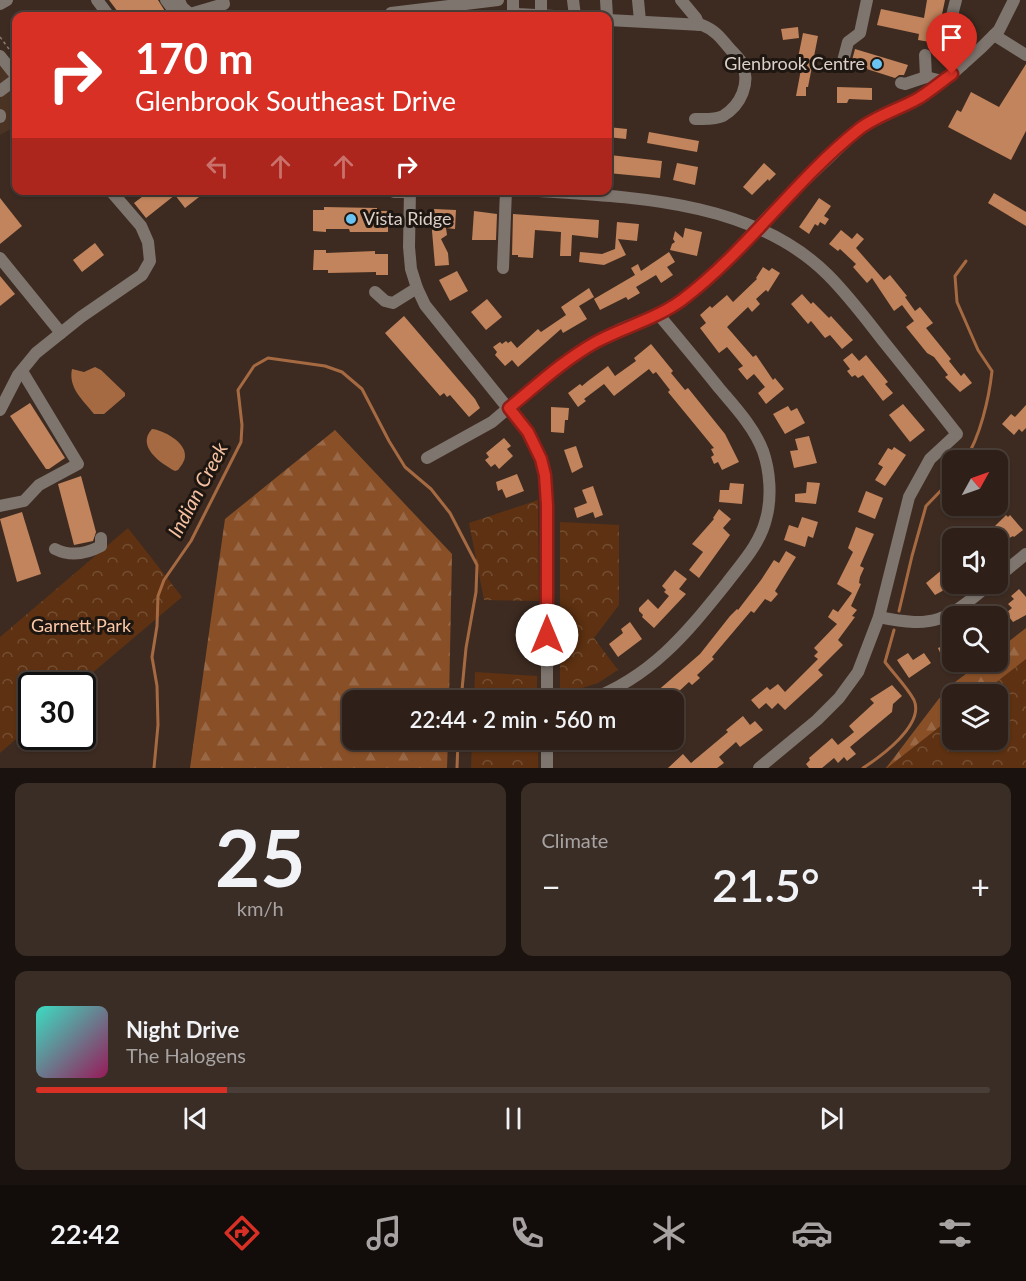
<!DOCTYPE html>
<meta charset="utf-8">
<style>
body{margin:0;font-family:Lato,sans-serif;background:#3a2d26;color:#f1f3f6;height:100vh;display:flex;flex-direction:column;font-size:22px;white-space:nowrap}
*{box-sizing:border-box;margin:0}
p{font-size:20px;color:#a7a3a2}
.icon{flex:none;width:33px;height:33px;fill:none;stroke:currentColor;stroke-width:2;stroke-linecap:round;stroke-linejoin:round}
.map{position:relative;height:768px;overflow:hidden}
.details{display:flex;flex-direction:column;gap:15px;padding:15px;background:#19120e;flex:1}
.details>*{flex:none}
.top-card{position:absolute;left:12px;top:12px;width:600px;height:183px;border-radius:12px;box-shadow:0 2px 4px #0004,0 0 0 2px #493e38;background:#d93025;color:#fff;overflow:hidden}
.needle{width:39px;rotate:50deg}
.fabs{position:absolute;left:942px;top:450px;display:grid;gap:12px}
.fabs a{display:grid;place-items:center;width:66px;height:66px;border-radius:12px;background:#2e2019;box-shadow:0 2px 4px #0004,0 0 0 2px #493e38;font-size:30px}
.speed{position:absolute;left:18px;top:672px;display:flex;gap:12px;font-size:30px;font-weight:700;text-align:center}
.speed>*{display:grid;place-content:center;width:78px;height:78px;border-radius:50%;background:#2e2019;box-shadow:0 2px 4px #0004,0 0 0 2px #493e38;line-height:1}
.speed .limit{border:3px solid #111;border-radius:9px;background:#fff;color:#111}
.pin{position:absolute;display:grid;place-items:center;width:51px;height:51px;color:#fff;margin:-62px -26px;border-radius:50% 50% 50% 0;rotate:-45deg;box-shadow:0 0 6px #0007}
.pin .icon{rotate:45deg}
.me{position:absolute;width:66px;margin:-33px;rotate:0deg;stroke-linejoin:round;filter:drop-shadow(0 0 4px #0008)}
.turn{display:flex;align-items:center;gap:21px;height:126px;padding:0 24px;font-size:27px}
.turn .icon{width:78px;height:78px;stroke-width:2.5}
.turn b{display:block;font-size:42px;line-height:51px}
.lanes{display:flex;align-items:center;height:57px;padding:0 24px;background:#0003;justify-content:center;gap:30px;direction:ltr}
.lanes .off{opacity:.35}
.big{font-size:45px;font-weight:600;line-height:1.1}
.details .tile{flex:1;display:flex;flex-direction:column;justify-content:center;gap:9px;min-width:0;padding:0 21px;border-radius:12px;background:#3a2d26}
.details .dial{align-items:center;gap:0}
.dial b{font-size:78px;line-height:1}
.song{display:flex;align-items:center;gap:18px}
.cover{width:72px;height:72px;border-radius:9px;background:linear-gradient(135deg,hsl(170 70% 55%),hsl(330 70% 35%))}
.played{height:6px;border-radius:3px;background:linear-gradient(90deg,#d93025 20%,#493e38 20%)}
.keys{display:flex;justify-content:space-around;direction:ltr}
.heat{display:flex;justify-content:space-between;align-items:center;font-size:33px;direction:ltr}
.details .tiles{flex:1;display:grid;gap:15px;grid-template-columns:1fr 1fr}
.tile:last-child{grid-column:span 2}
.trip{position:absolute;left:342px;top:690px;width:342px;height:60px;border-radius:12px;background:#2e2019;box-shadow:0 2px 4px #0004,0 0 0 2px #493e38;font-weight:600;line-height:60px;text-align:center}
.tabs{display:flex;height:96px;justify-content:space-around;align-items:center;background:#120d0a;color:#a7a3a2}
.tabs .icon{width:42px;height:42px}
.tabs .on{color:#d93025}
.tabs b{font-size:27px;color:#f1f3f6}
.map>svg:first-child{display:block}
.built{fill:#4b3324}
.forest{fill:url(#forest-firs);fill-rule:evenodd}
.park{fill:url(#park-crowns)}
.water{fill:#a66a42}
.lines{fill:none;stroke-linecap:round;stroke-linejoin:round}
.stream{stroke:#a66a42;stroke-width:3}
.building{fill:#c2845c}
.path{stroke:#8a7b72;stroke-width:1.5;stroke-dasharray:3 3;stroke-linecap:butt}
.minor{stroke:#7e756f;stroke-width:12}
.route-casing{stroke:#8d1f18;stroke-width:15}
.route{stroke:#d93025;stroke-width:10}
.poi-dot{fill:#6ac3f1;stroke:#1e1611;stroke-width:2}
.labels{text-anchor:middle;stroke-width:6;stroke-linejoin:round;paint-order:stroke}
.poi-label{font-size:18px;fill:#dcd0c9;stroke:#1e1611;text-anchor:end}
.park-label{font-size:18px;fill:#fdc8a7;stroke:#1e1611}
.water-label{font-size:20px;font-style:italic;fill:#f6c1a1;stroke:#1e1611}
</style>
<div class="map">
<svg width="1026" height="768" viewBox="0 0 1026 768">
<defs>
<pattern id="forest-firs" width="22" height="20" patternUnits="userSpaceOnUse" patternTransform="scale(1.5)"><rect width="22" height="20" fill="#895028"/><path d="M5 1l3.5 6h-7zM16 11l3.5 6h-7z" fill="#996846"/></pattern>
<pattern id="park-crowns" width="20" height="18" patternUnits="userSpaceOnUse" patternTransform="scale(1.5)"><rect width="20" height="18" fill="#5d3111"/><path d="M2 6a3 3 0 1 1 6 0M12 15a3 3 0 1 1 6 0" fill="none" stroke="#744e32"/></pattern>
</defs>
<rect width="100%" height="100%" fill="#3d2b21"/>
<polygon class="built" points="0,56 16,77 16,126 0,135"/>
<g class="forest">
<polygon points="335,430 452,554 449,700 352,700 352,740 448,740 447,768 190,768 225,519"/>
<path d="M1026 628V768H886L947 688 982 662H998V650ZM952 694H998V740H952Z"/>
</g>
<g class="park">
<polygon points="538,500 539,601 484,600 469,523"/>
<polygon points="560,522 619,525 619,605 594,638 618,670 598,683 560,695"/>
<polygon points="128,528 182,597 78,685 32,686 31,726 0,753 0,637"/>
<polygon points="1026,659 1026,768 887,768 952,717 952,740 998,740 998,694 981,694"/>
<polygon points="475,672 537,676 537,700 474,700"/>
<polygon points="472,740 538,740 538,768 471,768"/>
</g>
<g class="water">
<path d="M95 367 101 370 125 393V396L104 414H94C83 400 68 388 72 369L84 372Z"/>
<path d="M152 429C163 430 186 442 185 456 185 461 181 466 178 470L175 471C160 463 136 446 152 429Z"/>
</g>
<g class="lines">
<g class="stream">
<path d="M965 460C980 437 989 399 992 371L978 350 957 302 955 276 966 261"/>
<polyline points="899,611 912,556 926,506 952,479"/>
<polyline points="154,768 158,725 157,686 152,657 157,626 158,596 164,580 191,541 241,442 242,425 238,390 254,366 268,358 325,366 342,372 362,389 389,441 405,467 431,489 450,513 477,565 476,592 466,648 461,700"/>
<polyline points="457,768 458,740"/>
<path d="M863 768C880 757 925 725 914 700 907 687 894 674 885 662L894 630"/>
</g>
</g>
<g class="building">
<polygon points="109,0 158,0 168,16 121,16"/>
<polygon points="927,0 945,0 936,43 918,40 919,34 877,25 881,9 924,18"/>
<polygon points="798,27 799,38 783,40 781,29"/>
<polygon points="803,33 818,36 808,87 806,87 806,96 796,96 802,64 797,63"/>
<polygon points="855,49 908,65 904,75 899,75 895,78 851,64"/>
<polygon points="1026,64 1026,131 1011,160 948,127 957,110 961,112 971,92 999,107"/>
<polygon points="837,87 872,88 872,100 849,99 847,103 837,103"/>
<polygon points="608,127 627,129 626,139 608,137"/>
<polygon points="649,132 699,141 697,152 647,143"/>
<polygon points="610,155 662,161 660,178 608,173"/>
<polygon points="677,163 698,167 695,185 673,180"/>
<polygon points="764,163 776,174 769,181 768,179 752,195 743,187"/>
<polygon points="151,190 208,190 185,208 175,195 146,218 134,203"/>
<polygon points="994,193 1026,212 1026,226 988,203"/>
<polygon points="0,198 22,226 0,244"/>
<polygon points="819,198 831,206 824,216 829,219 825,225 820,222 818,226 815,224 809,234 799,227"/>
<polygon points="324,207 377,208 377,211 388,211 388,232 350,232 349,229 326,229 326,232 313,231 313,210 324,210"/>
<polygon points="434,209 456,210 455,229 446,228 447,235 441,239 448,253 449,265 435,266 432,231"/>
<polygon points="474,211 497,214 496,240 472,240"/>
<polygon points="513,214 599,220 598,238 572,235 571,256 560,256 561,232 535,230 533,258 518,257 518,255 512,255"/>
<polygon points="617,222 639,224 637,241 618,239 626,255 604,265 579,262 580,252 602,254 615,249"/>
<polygon points="685,228 702,232 697,256 670,250 672,244 675,242 673,239 675,231 683,238"/>
<polygon points="841,230 852,239 857,233 864,239 856,248 884,280 890,275 907,296 905,297 915,311 920,307 933,323 926,328 951,359 949,361 961,376 964,373 972,383 960,392 945,377 948,375 934,357 927,353 906,327 914,321 902,305 894,311 872,278 867,283 853,267 856,264 840,249 838,251 829,244"/>
<polygon points="95,243 104,255 82,272 73,260"/>
<polygon points="314,250 326,250 326,253 375,251 375,254 388,254 388,275 376,275 376,272 328,273 328,270 313,270"/>
<polygon points="669,252 675,262 667,267 673,275 661,283 656,275 636,287 640,293 628,300 626,297 600,310 594,299 635,275 631,268 638,264 641,271"/>
<polygon points="763,267 769,271 772,268 780,273 768,292 766,290 756,299 760,304 752,312 748,307 727,327 753,357 756,355 773,380 775,378 784,389 766,404 758,393 765,387 754,374 747,380 738,369 743,366 727,347 719,353 700,328 706,323 700,315 710,306 712,308 727,295 733,302 757,279 756,278"/>
<polygon points="457,271 468,291 450,301 439,280"/>
<polygon points="0,276 15,294 0,306"/>
<polygon points="589,288 594,297 579,306 587,319 563,333 561,329 518,367 512,360 505,366 495,355 497,352 493,347 500,342 502,344 506,341 508,343 511,341 517,348 538,329 541,332 566,315 561,307"/>
<polygon points="802,294 811,304 813,302 829,318 831,316 853,340 842,349 830,335 825,338 811,321 808,324 791,304"/>
<polygon points="487,299 502,317 486,330 471,312"/>
<polygon points="404,316 475,399 480,408 469,417 450,395 447,397 444,393 440,396 385,333"/>
<polygon points="651,344 673,371 671,373 685,390 688,388 725,434 739,462 722,470 718,462 714,464 711,457 714,455 711,449 714,448 668,392 670,390 656,372 653,374 649,369 614,396 604,384 584,399 586,401 578,407 568,393 580,384 582,386 588,381 608,366 615,376 636,361 634,358"/>
<polygon points="852,353 859,361 866,355 888,382 885,384 893,393 883,401 863,375 858,378 855,375 852,377 847,371 850,369 843,360"/>
<polygon points="30,403 65,458 49,469 46,469 10,416"/>
<polygon points="903,404 925,430 910,442 889,415"/>
<polygon points="1026,405 1026,428 1022,432 1019,429 1014,435 1002,424 1011,414 1015,417"/>
<polygon points="788,406 791,411 797,408 805,423 785,434 773,414"/>
<polygon points="551,407 569,408 568,420 565,420 564,433 551,432"/>
<polygon points="809,436 817,463 794,468 790,451 798,450 795,439"/>
<polygon points="504,438 511,446 507,449 513,456 499,469 495,464 491,467 485,460 489,457 486,453"/>
<polygon points="576,446 583,467 572,473 564,450"/>
<polygon points="894,447 906,455 885,486 875,480 883,467 878,464 888,448 892,450"/>
<polygon points="517,474 524,491 506,498 502,489 498,491 496,482"/>
<polygon points="81,476 96,532 93,541 74,545 58,484"/>
<polygon points="807,482 820,483 816,504 795,502 795,494 806,493"/>
<polygon points="730,483 744,484 742,504 719,502 720,490 729,490"/>
<polygon points="593,486 603,515 595,518 593,512 577,518 574,508 587,503 582,490"/>
<polygon points="866,491 883,498 875,519 858,512"/>
<polygon points="719,509 731,519 723,528 730,535 699,578 689,570 703,552 692,544 714,519 713,518"/>
<polygon points="22,512 41,574 17,582 0,519"/>
<polygon points="1006,515 1008,517 1010,515 1023,530 1014,537 1013,536 1002,542 992,529"/>
<polygon points="802,517 818,522 813,538 808,536 805,547 784,540 789,525 798,528"/>
<polygon points="856,527 874,534 860,566 864,568 860,577 859,583 861,584 851,606 857,610 852,616 855,617 838,640 843,645 818,670 823,675 785,710 778,703 772,709 766,703 759,709 751,700 767,687 770,690 778,684 785,692 818,659 814,656 818,652 814,648 837,624 828,617 833,609 838,612 852,593 837,584 853,552 848,548"/>
<polygon points="786,551 796,557 775,591 778,594 771,602 765,599 754,613 751,611 712,657 714,659 697,675 700,678 692,685 689,682 676,694 684,704 674,713 674,700 662,700 655,693 700,654 730,616 737,609 738,610 761,580 774,560 779,563"/>
<polygon points="943,569 955,584 935,595 926,583"/>
<polygon points="675,570 687,579 679,589 686,594 654,628 642,617 643,615 639,611 639,608 648,599 658,609 669,596 664,592 666,590 662,586"/>
<polygon points="1019,589 1026,597 1026,615 1013,622 1006,613 1012,608 1008,604 1014,599 1011,596"/>
<polygon points="630,622 642,639 618,657 609,644 623,633 621,629"/>
<polygon points="952,642 952,663 946,666 938,648"/>
<polygon points="908,653 913,660 924,653 931,663 909,678 897,660"/>
<polygon points="892,685 902,696 893,704 892,712 850,747 856,754 847,761 844,757 838,763 834,758 822,768 809,768 806,764 810,760 809,758 832,738 838,745 854,732 849,726 874,703 870,699"/>
<polygon points="743,716 750,725 755,721 763,730 740,747 736,742 719,757 724,763 717,768 668,768 683,754 691,763 728,732 726,730"/>
</g>
<g class="lines">
<polyline class="path" points="0,37 9,49"/>
<g class="minor">
<polyline points="97,0 109,16"/>
<polyline points="166,0 178,16"/>
<polyline points="179,0 182,7 190,14 224,4 223,0"/>
<polyline points="513,0 513,10 517,14 554,16"/>
<polyline points="541,0 541,16"/>
<polyline points="573,0 575,16"/>
<polyline points="606,0 607,16"/>
<polyline points="638,0 640,21"/>
<polyline points="681,0 696,18 699,25"/>
<path d="M956 0C948 28 947 39 962 65"/>
<polyline points="0,4 7,0"/>
<polyline points="391,13 498,0"/>
<path d="M608 20 702 25C715 30 721 38 730 49 734 53 739 58 742 63 751 83 741 105 723 116 715 120 704 119 695 119"/>
<polyline points="994,35 1026,55"/>
<polyline points="925,55 926,77"/>
<polyline points="0,56 16,76"/>
<polyline points="842,65 848,42 860,33 867,0"/>
<polyline points="901,83 905,84 926,77 942,81"/>
<polyline points="0,91 16,79"/>
<polyline points="0,115 0,117"/>
<polyline points="410,190 409,247 411,269 417,288 425,305 527,432 541,459 545,475 547,505 547,700"/>
<path d="M524 190C626 197 751 198 828 275 849 296 866 319 884 342 908 372 933 403 957 434L930 459 909 497 879 617 858 672 839 698 817 720 759 768"/>
<polyline points="394,192 410,192"/>
<polyline points="0,258 61,333"/>
<polyline points="503,268 506,190"/>
<polyline points="375,292 385,301 393,303 417,288"/>
<polyline points="0,410 18,375 36,353 81,317 142,275 150,261 148,242 141,226 110,190"/>
<polyline points="427,458 492,422 552,371 593,344 620,329 658,314 679,302 699,287 718,270 770,214 860,128 920,98 952,74 982,47 999,30 1014,0"/>
<polyline points="0,506 24,501 39,485 78,464 22,371"/>
<path d="M55 549C71 557 86 554 101 546V538"/>
<polyline points="998,577 1026,554"/>
<path d="M879 617C937 629 946 620 990 584"/>
<path d="M589 700C651 677 686 634 726 584 741 564 760 544 766 519 772 498 770 471 763 451 754 427 735 407 719 388 699 363 679 339 658 314"/>
<polyline points="547,740 547,768"/>
</g>
</g>
<g class="lines">
<g class="route-casing">
<path id="route" d="M547 635V505L545 475 541 459 528 432 509 408C537 385 564 360 596 342 624 327 656 319 682 300 747 251 794 181 858 130 875 116 900 109 919 98 930 91 941 82 952 74"/>
</g>
<use href="#route" class="route"/>
</g>
<g class="poi-dot">
<circle cx="877" cy="64" r="6"/>
<circle cx="351" cy="219" r="6"/>
</g>
<g class="labels">
<g class="poi-label">
<text x="865" y="70">Glenbrook Centre</text>
<text x="363" y="225" text-anchor="start">Vista Ridge</text>
</g>
<g class="park-label">
<text x="81" y="632">Garnett Park</text>
</g>
<g class="water-label">
<text transform="translate(198 490) rotate(-62)" y="7">Indian Creek</text>
</g>
</g>
</svg>
<div class="fabs">
<a><svg class="needle" viewBox="-14 -14 28 28"><path d="M0-13l5 13h-10z" fill="#e53935"/><path d="M0 13l5-13h-10z" fill="#a7a3a2"/></svg></a>
<a><svg class="icon" aria-label="sound" viewBox="0 0 24 24"><path d="M4 9h4l5-4v14l-5-4H4zM17 9q2 3 0 6"/></svg></a>
<a><svg class="icon" aria-label="search" viewBox="0 0 24 24"><circle cx="10" cy="10" r="6"/><path d="M15 15l6 6"/></svg></a>
<a><svg class="icon" aria-label="layers" viewBox="0 0 24 24"><path d="M12 4l9 5-9 5-9-5zM3 14l9 5 9-5"/></svg></a>
</div>
<div class="speed"><div class="limit">30</div></div>
<div class="pin" style="left:952px;top:74px;background:#d93025"><svg class="icon" aria-label="arrive" viewBox="0 0 24 24"><path d="M6 21V4h12l-3 4 3 4H6"/></svg></div>
<svg class="me" style="left:547px;top:635px" viewBox="-20 -20 40 40"><circle r="19" fill="#fff"/><path d="M0-13L10 11 0 6-10 11z" fill="#d93025"/></svg>
<div class="trip">22:44 · 2 min · 560 m</div>
<div class="top-card">
<div class="turn"><svg class="icon" aria-label="right" viewBox="0 0 24 24"><path d="M7 20v-9h11M14 6l5 5-5 5"/></svg><div><b>170 m</b>Glenbrook Southeast Drive</div></div>
<div class="lanes"><svg class="icon off" aria-label="left" viewBox="0 0 24 24"><path d="M17 20v-9H6M10 6l-5 5 5 5"/></svg><svg class="icon off" aria-label="ahead" viewBox="0 0 24 24"><path d="M12 20V5M6 11l6-6 6 6"/></svg><svg class="icon off" aria-label="ahead" viewBox="0 0 24 24"><path d="M12 20V5M6 11l6-6 6 6"/></svg><svg class="icon" aria-label="right" viewBox="0 0 24 24"><path d="M7 20v-9h11M14 6l5 5-5 5"/></svg></div>
</div>
</div>
<section class="details">
<div class="tiles">
<div class="tile dial"><b>25</b><p>km/h</p></div>
<div class="tile"><p>Climate</p>
<div class="heat"><a>−</a><b class="big">21.5°</b><a>+</a></div>
</div>
<div class="tile">
<div class="song"><i class="cover"></i><div><b>Night Drive</b><p>The Halogens</p></div></div>
<div class="played"></div>
<div class="keys"><svg class="icon" aria-label="previous" viewBox="0 0 24 24"><path d="M18 5L8 12l10 7zM5 5v14"/></svg><svg class="icon" aria-label="pause" viewBox="0 0 24 24"><path d="M8 5v14M16 5v14"/></svg><svg class="icon" aria-label="next" viewBox="0 0 24 24"><path d="M6 5l10 7-10 7zM19 5v14"/></svg></div>
</div>
</div>
</section>
<nav class="tabs">
<b>22:42</b>
<svg class="icon on" aria-label="directions" viewBox="0 0 24 24"><path d="M12 3l9 9-9 9-9-9zM9 14v-3h6M13 9l2 2-2 2"/></svg>
<svg class="icon" aria-label="music" viewBox="0 0 24 24"><path d="M9 18V5l10-2v13"/><circle cx="6" cy="18" r="3"/><circle cx="16" cy="16" r="3"/></svg>
<svg class="icon" aria-label="phone" viewBox="0 0 24 24"><path d="M5 4h4l2 5-3 2q2 4 5 5l2-3 5 2v4C11 20 4 13 5 4z"/></svg>
<svg class="icon" aria-label="climate" viewBox="0 0 24 24"><path d="M12 3v18M4 7l16 10M4 17L20 7"/></svg>
<svg class="icon" aria-label="car" viewBox="0 0 24 24"><path d="M5 17H2v-5l4-1 3-4h7l3 4 3 1v5h-3M9 17h6M6 11h13"/><circle cx="7" cy="17" r="2"/><circle cx="17" cy="17" r="2"/></svg>
<svg class="icon" aria-label="filters" viewBox="0 0 24 24"><path d="M4 7h16M4 17h16"/><circle cx="9" cy="7" r="2"/><circle cx="15" cy="17" r="2"/></svg>
</nav>
